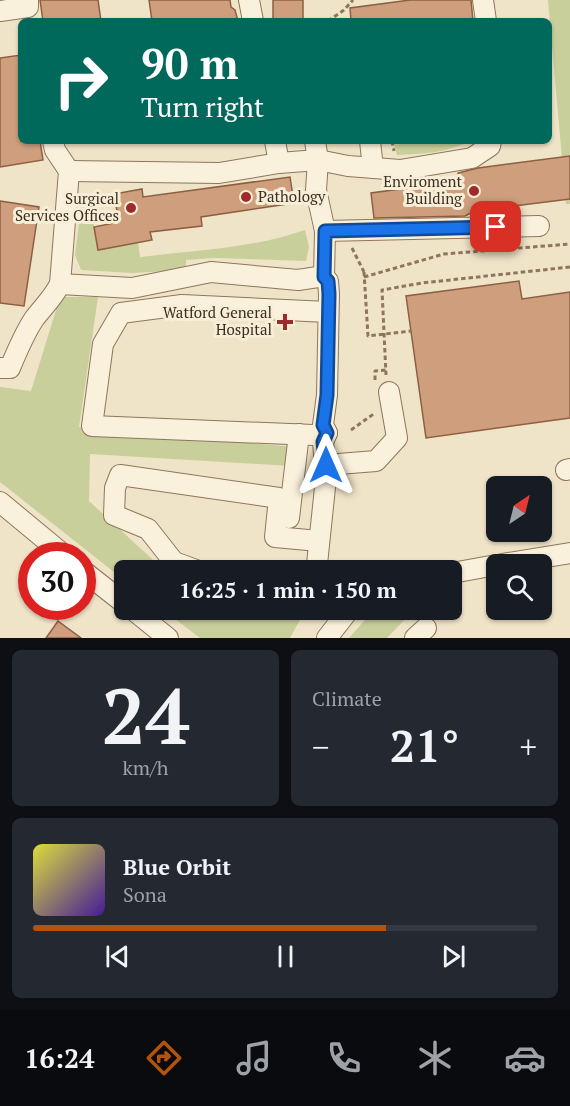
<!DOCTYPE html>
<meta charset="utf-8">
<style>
body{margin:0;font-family:"PT Serif",serif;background:#242831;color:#f1f3f6;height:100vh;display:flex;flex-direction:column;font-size:22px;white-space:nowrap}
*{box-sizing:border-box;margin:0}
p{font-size:20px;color:#9ea1a6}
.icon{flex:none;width:33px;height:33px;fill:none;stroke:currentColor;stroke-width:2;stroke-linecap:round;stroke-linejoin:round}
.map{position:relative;height:638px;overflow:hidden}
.side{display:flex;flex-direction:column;gap:12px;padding:12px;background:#0d0f14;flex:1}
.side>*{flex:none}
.banner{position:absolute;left:18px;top:18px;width:534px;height:126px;border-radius:9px;box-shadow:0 2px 4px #0004;background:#00695c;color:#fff;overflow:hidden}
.needle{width:39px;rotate:35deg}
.controls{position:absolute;left:486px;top:476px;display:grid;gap:12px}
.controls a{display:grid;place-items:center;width:66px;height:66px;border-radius:9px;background:#171b24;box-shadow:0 2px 4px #0004;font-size:30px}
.speed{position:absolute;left:18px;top:542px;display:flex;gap:12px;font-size:30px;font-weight:700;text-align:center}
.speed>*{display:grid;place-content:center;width:78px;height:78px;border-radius:50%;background:#171b24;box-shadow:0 2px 4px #0004;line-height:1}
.speed .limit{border:9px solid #d22;background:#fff;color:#111}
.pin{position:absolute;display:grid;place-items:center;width:51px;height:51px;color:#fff;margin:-26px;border-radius:12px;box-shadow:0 3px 9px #0006}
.me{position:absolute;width:66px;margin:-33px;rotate:0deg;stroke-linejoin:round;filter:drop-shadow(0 0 4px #0008)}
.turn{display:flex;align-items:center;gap:21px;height:126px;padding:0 24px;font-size:27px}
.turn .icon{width:78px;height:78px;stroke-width:2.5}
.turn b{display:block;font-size:42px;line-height:51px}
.big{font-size:45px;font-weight:700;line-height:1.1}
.side .tile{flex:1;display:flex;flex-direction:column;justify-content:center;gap:9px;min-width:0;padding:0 21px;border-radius:9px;background:#242831}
.side .dial{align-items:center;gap:0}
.dial b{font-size:78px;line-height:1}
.song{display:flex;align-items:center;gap:18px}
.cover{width:72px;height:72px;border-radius:9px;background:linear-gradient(135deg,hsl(60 70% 55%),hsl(260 70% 35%))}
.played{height:6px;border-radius:3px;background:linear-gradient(90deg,#b45309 70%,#363941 70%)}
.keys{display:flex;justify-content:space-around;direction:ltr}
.heat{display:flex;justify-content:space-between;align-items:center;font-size:33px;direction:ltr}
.side .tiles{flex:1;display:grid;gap:12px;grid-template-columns:1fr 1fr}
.tile:last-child{grid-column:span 2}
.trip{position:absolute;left:114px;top:560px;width:348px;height:60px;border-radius:9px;background:#171b24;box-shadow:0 2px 4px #0004;font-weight:700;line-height:60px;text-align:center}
.tab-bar{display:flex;height:96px;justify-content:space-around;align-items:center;background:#090b0e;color:#9ea1a6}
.tab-bar .icon{width:42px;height:42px}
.tab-bar .on{color:#b45309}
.tab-bar b{font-size:27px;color:#f1f3f6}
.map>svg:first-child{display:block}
.green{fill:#c9cf9b}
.building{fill:#cf9f7d;stroke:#8d5f41;stroke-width:1.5}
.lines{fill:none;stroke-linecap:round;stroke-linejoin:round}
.minor-casing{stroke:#8d765c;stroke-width:22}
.path{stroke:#8d765c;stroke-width:3;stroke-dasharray:4.5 3;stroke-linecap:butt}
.minor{stroke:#faf1dc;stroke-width:20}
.path-bridge{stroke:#8d765c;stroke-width:3;stroke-dasharray:4.5 3;stroke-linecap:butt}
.route-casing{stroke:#114b97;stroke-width:15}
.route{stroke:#1a73e8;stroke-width:10}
.poi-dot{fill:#9e2a2b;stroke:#f7eed8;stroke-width:2}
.labels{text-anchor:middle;stroke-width:6;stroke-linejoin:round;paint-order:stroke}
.poi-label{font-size:15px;fill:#3d2e20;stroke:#f7eed8;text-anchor:end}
</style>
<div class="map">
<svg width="570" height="638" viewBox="0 0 570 638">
<rect width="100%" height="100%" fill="#f0e4c8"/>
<g class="green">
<polygon points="548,0 570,0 570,204 566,204"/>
<path d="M421 141H470C447 153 422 154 397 155L394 145Z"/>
<path d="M93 221 99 250 138 242 140 257C197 250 250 249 305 230L309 247 306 261 214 258 186 260V270L132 273 81 270 75 255 79 222Z"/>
<polygon points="60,297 98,297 79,427 306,448 306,467 90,454 89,501 164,570 124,570 124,580 0,482 0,387 31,391"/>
<polygon points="162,609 252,609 289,616 296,609 306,609 290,638 200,638"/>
<polygon points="378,609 407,609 407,617 387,638 349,638 372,612"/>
</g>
<g class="building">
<polygon points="40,0 98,0 101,21 43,21"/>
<polygon points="149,0 230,0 231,7 235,10 238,21 152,21"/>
<rect x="273" y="0" width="30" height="21"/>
<polygon points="410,0 471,0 473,21 351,21 350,8"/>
<polygon points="21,55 21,141 40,141 43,160 0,167 0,58"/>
<polygon points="570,156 570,199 475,211 465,216 374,218 371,193 459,181 458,173 478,168"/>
<polygon points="290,177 294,203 201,217 202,226 150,232 152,240 98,250 94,227 119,222 114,194 142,189 143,197"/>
<polygon points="0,201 39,207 24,306 0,303"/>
<polygon points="519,281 522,299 570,292 570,418 426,438 406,296"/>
<polygon points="58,621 81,638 46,638"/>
</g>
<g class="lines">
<g class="minor-casing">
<g id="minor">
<polyline points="249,0 253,21"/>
<polyline points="483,0 486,21"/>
<polyline points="0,11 28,7 28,0"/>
<polyline points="53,141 55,150 69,171"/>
<polyline points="275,141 279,163"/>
<polyline points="315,141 318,160 316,190 325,231 324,277"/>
<polyline points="370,141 373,168"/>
<polyline points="69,171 60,284 132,288 211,272 298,280 318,277 324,277 328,281 329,294 327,395 323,425 327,433 323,442 326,478 317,564 320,570"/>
<polyline points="69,171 219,173 279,163 318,160 348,166 400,170 472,158 490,146 491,141"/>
<polyline points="325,231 539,226"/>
<path d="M0 368H10C17 351 24 334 34 319 43 307 53 298 60 284"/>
<polyline points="327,433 313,435 92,426 103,344 121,313 182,305 328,312"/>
<polyline points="326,465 376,461 397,438 389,392"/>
<polyline points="566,470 570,469"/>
<polyline points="0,502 64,555"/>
<polyline points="289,518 299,434"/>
<polyline points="502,564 570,553"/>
<polyline points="82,570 124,603"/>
<polyline points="196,570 174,562 148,529 114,515 115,488 120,475 279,498 275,537 319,541"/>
<polyline points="452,573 496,565"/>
<polyline points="132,609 168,638"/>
<polyline points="327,638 348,611 346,609"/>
<polyline points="415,638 426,628"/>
</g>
</g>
<g class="path">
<polyline points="328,21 344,10 353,0"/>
<polyline points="392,141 394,151"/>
<polyline points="352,248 364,272"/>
<polyline points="364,277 444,254 570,244"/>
<polyline points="386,375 382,290 422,283 570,267"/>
<polyline points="375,380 375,371 386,370"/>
<polyline points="351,430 375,413"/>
</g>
<use href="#minor" class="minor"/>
<polyline class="path-bridge" points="364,272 368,336 411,331"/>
</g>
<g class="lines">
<g class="route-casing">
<polyline id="route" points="326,465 323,442 327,433 323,425 327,395 329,294 328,281 324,277 325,231 496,227"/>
</g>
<use href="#route" class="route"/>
</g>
<g class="poi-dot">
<circle cx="474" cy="191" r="6"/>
<circle cx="246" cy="197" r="6"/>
<circle cx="131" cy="208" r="6"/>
<path d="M282 313h6v6h6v6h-6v6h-6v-6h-6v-6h6z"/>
</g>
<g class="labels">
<g class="poi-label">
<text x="462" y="187">Enviroment<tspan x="462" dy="17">Building</tspan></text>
<text x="258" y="202" text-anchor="start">Pathology</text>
<text x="119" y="204">Surgical<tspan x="119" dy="17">Services Offices</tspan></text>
<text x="272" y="318">Watford General<tspan x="272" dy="17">Hospital</tspan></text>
</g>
</g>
</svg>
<div class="controls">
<a><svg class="needle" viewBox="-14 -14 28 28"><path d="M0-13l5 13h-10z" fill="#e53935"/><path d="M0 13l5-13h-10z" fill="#9ea1a6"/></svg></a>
<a><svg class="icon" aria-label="search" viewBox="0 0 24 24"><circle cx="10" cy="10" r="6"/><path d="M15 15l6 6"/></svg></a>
</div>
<div class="speed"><div class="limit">30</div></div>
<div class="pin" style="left:496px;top:227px;background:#d93025"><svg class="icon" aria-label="arrive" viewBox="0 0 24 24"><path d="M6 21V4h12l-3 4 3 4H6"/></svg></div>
<svg class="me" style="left:326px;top:465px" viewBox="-20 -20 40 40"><path d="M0-17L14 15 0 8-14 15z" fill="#1a73e8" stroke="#fff" stroke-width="4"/></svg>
<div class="trip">16:25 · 1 min · 150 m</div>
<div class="banner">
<div class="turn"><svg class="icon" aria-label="right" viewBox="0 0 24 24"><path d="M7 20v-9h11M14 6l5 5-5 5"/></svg><div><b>90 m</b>Turn right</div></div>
</div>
</div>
<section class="side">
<div class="tiles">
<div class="tile dial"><b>24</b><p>km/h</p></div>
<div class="tile"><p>Climate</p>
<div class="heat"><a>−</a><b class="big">21°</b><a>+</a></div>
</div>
<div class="tile">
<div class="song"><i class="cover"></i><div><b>Blue Orbit</b><p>Sona</p></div></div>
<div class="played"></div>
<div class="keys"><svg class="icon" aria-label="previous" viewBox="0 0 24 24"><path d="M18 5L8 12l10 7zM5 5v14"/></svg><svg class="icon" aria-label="pause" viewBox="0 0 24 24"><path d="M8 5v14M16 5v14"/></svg><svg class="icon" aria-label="next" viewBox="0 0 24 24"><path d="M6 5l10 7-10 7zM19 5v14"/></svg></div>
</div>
</div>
</section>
<nav class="tab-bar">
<b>16:24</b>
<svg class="icon on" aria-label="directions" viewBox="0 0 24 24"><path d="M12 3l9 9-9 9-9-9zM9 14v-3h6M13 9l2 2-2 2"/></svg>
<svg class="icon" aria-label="music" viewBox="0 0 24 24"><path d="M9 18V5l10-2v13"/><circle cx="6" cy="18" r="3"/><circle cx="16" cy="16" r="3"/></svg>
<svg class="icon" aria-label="phone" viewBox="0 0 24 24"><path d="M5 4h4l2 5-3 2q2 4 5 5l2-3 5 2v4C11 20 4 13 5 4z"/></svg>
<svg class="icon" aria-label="climate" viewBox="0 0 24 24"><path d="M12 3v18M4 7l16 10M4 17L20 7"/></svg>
<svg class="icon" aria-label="car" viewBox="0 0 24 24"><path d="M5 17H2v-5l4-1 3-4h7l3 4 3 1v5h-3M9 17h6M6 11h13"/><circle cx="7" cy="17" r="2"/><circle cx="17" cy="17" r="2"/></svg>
</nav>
